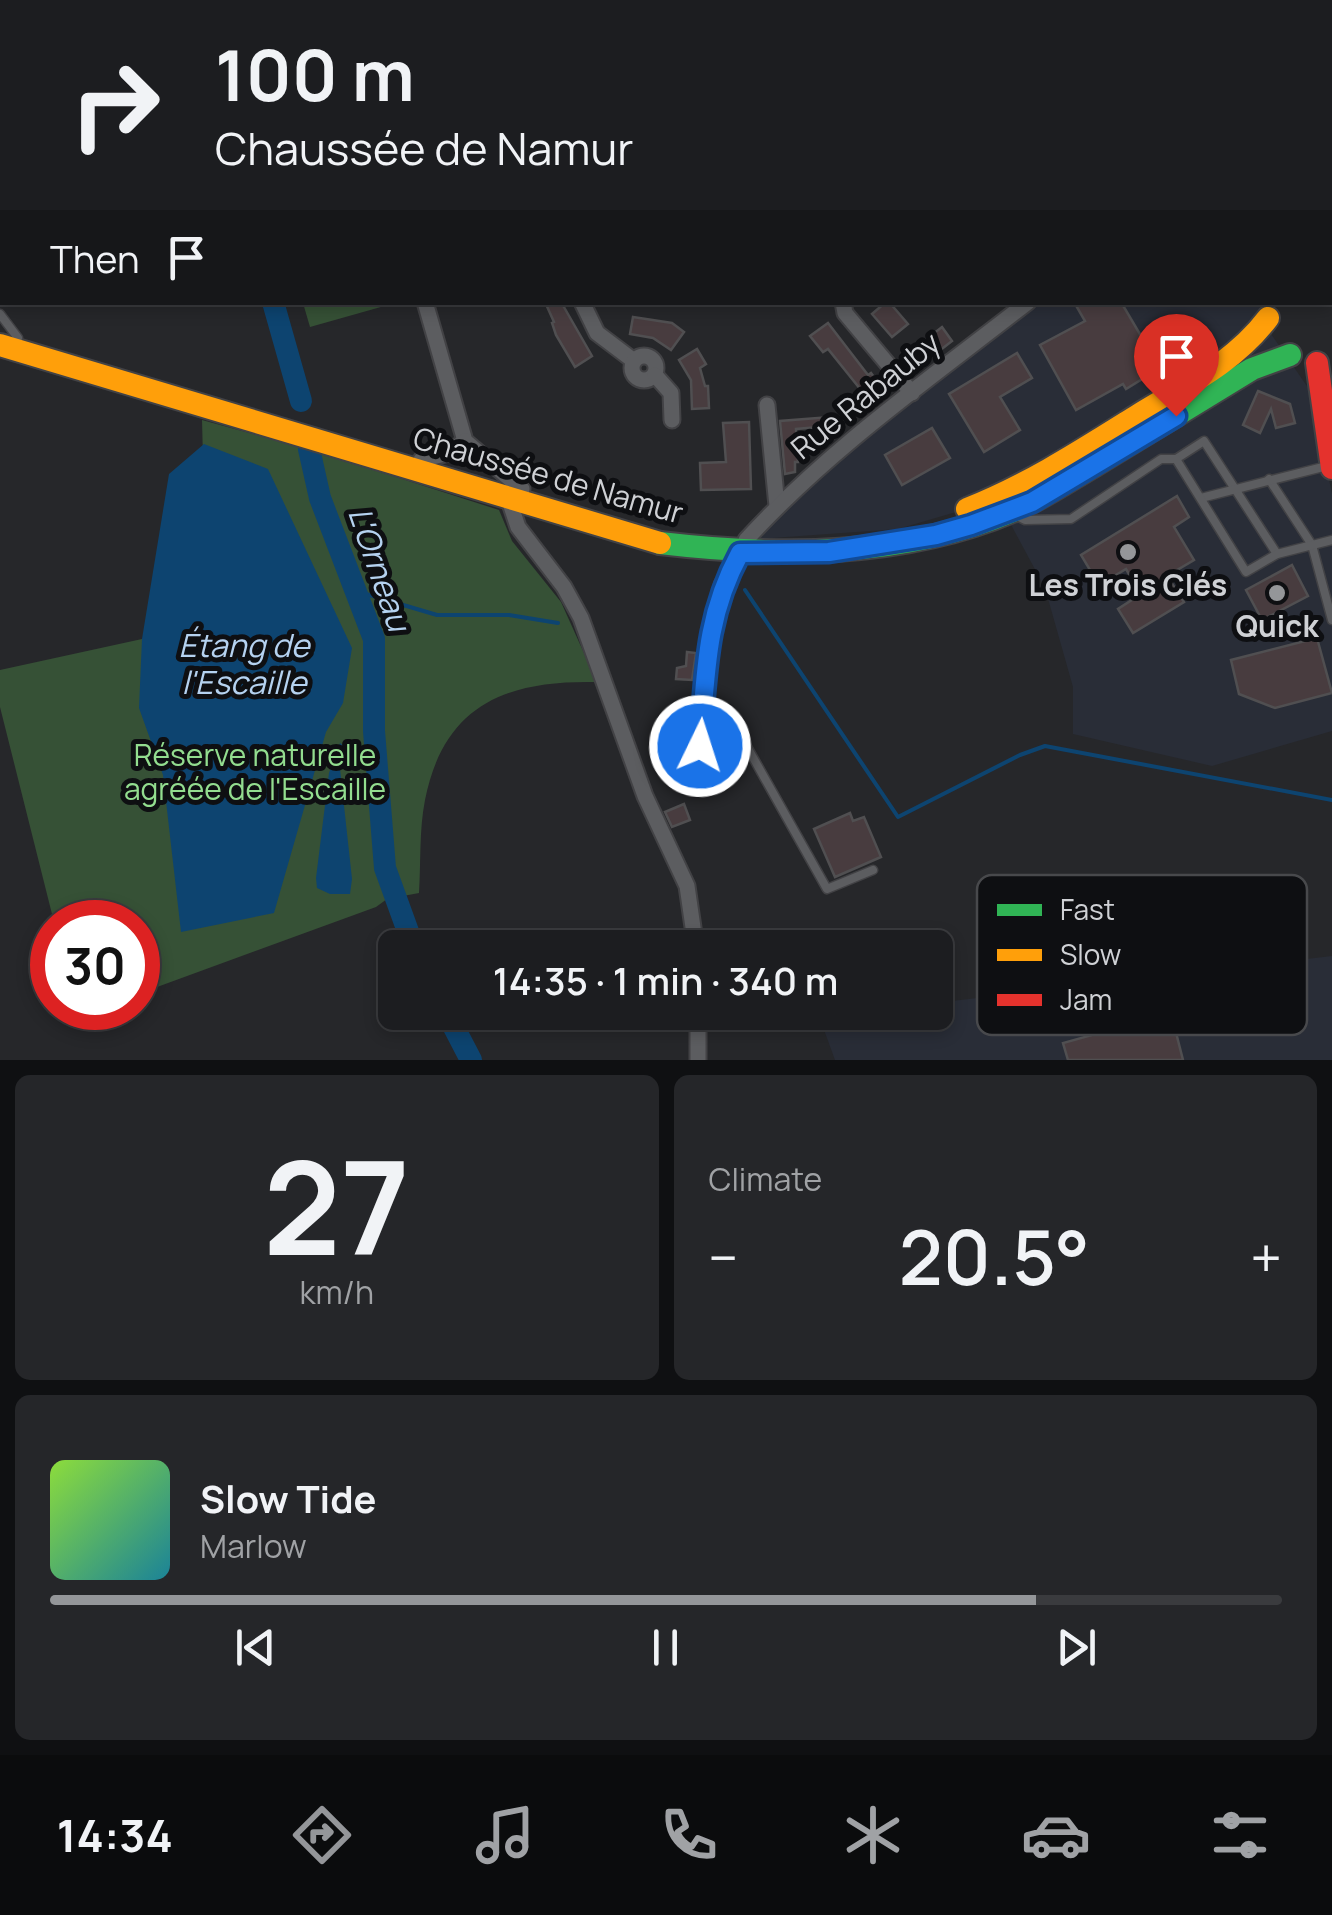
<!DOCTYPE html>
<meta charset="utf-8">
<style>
body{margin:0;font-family:Manrope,sans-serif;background:#252629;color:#f1f3f6;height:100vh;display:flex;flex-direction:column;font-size:38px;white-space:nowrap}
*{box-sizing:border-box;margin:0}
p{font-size:32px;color:#a0a2a5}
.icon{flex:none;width:55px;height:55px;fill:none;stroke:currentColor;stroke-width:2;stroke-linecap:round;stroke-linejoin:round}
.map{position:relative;height:1060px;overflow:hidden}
.drawer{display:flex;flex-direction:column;gap:15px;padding:15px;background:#0f1012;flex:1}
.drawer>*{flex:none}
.guide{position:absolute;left:0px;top:0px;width:1332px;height:305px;box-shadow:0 5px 15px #0003,0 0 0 2px #3a3b3e;background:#1c1d20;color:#f1f3f6;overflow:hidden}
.speed{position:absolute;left:30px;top:900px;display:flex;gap:20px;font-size:50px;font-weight:700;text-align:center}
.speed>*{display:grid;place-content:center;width:130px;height:130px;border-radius:50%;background:#1c1d20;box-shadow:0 5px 15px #0003,0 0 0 2px #3a3b3e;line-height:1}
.speed .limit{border:15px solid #d22;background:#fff;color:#111}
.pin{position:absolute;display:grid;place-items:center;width:85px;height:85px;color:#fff;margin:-102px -42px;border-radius:50% 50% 50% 0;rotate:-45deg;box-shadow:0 0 10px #0007}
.pin .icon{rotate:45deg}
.me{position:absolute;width:110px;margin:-55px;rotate:4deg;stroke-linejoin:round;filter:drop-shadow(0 0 8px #0008)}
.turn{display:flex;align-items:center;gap:35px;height:210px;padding:0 50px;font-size:45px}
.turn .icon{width:130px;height:130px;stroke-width:2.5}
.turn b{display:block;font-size:70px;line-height:85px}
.then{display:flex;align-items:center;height:95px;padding:0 50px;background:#0003;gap:20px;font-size:38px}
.big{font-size:75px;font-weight:600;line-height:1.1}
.drawer .card{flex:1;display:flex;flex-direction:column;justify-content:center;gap:15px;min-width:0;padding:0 35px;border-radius:15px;background:#252629}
.drawer .dial{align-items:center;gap:0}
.dial b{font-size:130px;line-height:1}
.song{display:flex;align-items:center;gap:30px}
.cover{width:120px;height:120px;border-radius:15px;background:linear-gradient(135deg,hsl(90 70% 55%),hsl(190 70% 35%))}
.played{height:10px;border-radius:5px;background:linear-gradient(90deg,#949699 80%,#3a3b3e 80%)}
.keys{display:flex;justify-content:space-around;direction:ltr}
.heat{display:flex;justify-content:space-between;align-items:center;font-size:55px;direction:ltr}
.drawer .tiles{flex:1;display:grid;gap:15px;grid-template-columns:1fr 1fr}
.card:last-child{grid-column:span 2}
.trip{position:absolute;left:378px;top:930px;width:575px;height:100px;border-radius:15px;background:#1c1d20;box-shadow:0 5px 15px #0003,0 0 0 2px #3a3b3e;font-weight:600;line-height:100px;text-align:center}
.menu{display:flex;height:160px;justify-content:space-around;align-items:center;background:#0b0c0d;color:#a0a2a5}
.menu .icon{width:70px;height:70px}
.menu .active{color:#949699}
.menu b{font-size:45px;color:#f1f3f6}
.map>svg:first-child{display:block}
.built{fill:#292d37}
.green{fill:#365136}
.water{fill:#0d4470}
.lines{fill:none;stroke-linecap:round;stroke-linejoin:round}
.stream{stroke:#0d4470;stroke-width:4}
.river{stroke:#0d4470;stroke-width:22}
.building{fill:#483c3f;stroke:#504f51;stroke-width:2.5}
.lane-casing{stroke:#424245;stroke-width:11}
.street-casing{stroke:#424245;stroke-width:19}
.fast-casing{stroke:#424245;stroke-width:26}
.slow-casing{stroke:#424245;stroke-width:26}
.jam-casing{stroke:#424245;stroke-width:26}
.lane{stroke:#5c5d60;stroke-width:8}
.street{stroke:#5c5d60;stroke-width:15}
.fast{stroke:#30b455;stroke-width:22}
.slow{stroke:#ff9f0a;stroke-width:22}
.jam{stroke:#e5322d;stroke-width:22}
.route-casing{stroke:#114b97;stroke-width:25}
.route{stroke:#1a73e8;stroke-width:18}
.poi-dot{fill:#949699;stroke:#0e0f12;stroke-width:4}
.labels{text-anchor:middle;stroke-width:10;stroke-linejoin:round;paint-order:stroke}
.street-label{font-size:30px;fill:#cfd1d5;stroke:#0e0f12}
.poi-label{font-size:30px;font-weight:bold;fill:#cfd1d5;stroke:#0e0f12}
.park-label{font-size:30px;fill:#93dd8f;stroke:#0e0f12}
.water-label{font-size:32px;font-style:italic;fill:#b5d2f0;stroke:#0e0f12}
.key{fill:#0e0f12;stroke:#48494c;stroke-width:2.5}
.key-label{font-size:28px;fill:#cfd1d5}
</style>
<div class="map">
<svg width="1332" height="1060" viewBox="0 0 1332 1060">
<rect width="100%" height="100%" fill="#26272a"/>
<g class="built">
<polygon points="1028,303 1263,303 1260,318 1311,392 1332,494 1332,731 1212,766 1073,734 1073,687 1045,588 1009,521 956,512 898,529 746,540 777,506"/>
<polygon points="1332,956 1332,1060 835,1060 819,1016 851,1012 935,1012 935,1003"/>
</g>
<g class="green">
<polygon points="395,303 310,327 303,303 395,302"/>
<path d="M202 420 309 449 499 510 512 541 561 602 597 682C507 680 444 704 425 800 419 830 421 863 419 893L387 899 376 907 138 994V922H54L0 707V670L142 639 207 613Z"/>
</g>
<g class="water">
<polygon points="204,444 268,469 352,648 343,703 326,732 274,913 181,932 163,775 139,708 142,639 169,474"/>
<polygon points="340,743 347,749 340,769 352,879 350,894 330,894 317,888 316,878 329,773"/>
</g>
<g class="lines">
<g class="stream">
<polyline points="745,590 898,817 1020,755 1045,746 1332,800"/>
<polyline points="356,591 437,615 509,615 558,623"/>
</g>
<g class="river">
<polyline points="178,0 179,2"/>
<polyline points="273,302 301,401"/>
<polyline points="309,449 320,498 374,639 374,731 385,868 414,948"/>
<polyline points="446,1012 471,1060"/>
</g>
</g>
<g class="building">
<polygon points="545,302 561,302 592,356 575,367 556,335 552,323 554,322"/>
<polygon points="886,302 889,302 908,324 892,337 872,314"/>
<polygon points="1074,302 1121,302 1160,368 1126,389 1123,384 1076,410 1040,345 1085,321"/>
<polygon points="633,317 672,323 684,332 671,350 653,338 630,334"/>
<polygon points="828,323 868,375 871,373 883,389 869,400 828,349 823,352 810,336"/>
<polygon points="942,327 952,341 916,369 905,356"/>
<polygon points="697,349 706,364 700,368 705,386 708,386 709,408 692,409 691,380 679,360"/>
<polygon points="1017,353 1032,378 1000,397 1020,430 984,452 949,394"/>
<polygon points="1258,391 1290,404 1295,423 1276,428 1271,409 1260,433 1243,425"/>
<polygon points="843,416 844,425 796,429 798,462 795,462 795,472 785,474 780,421"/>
<polygon points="749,422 751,489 701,490 700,463 726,462 723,423"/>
<polygon points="932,428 950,458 902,485 885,455"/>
<polygon points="1177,496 1189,517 1174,527 1194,560 1167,576 1184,602 1133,633 1118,609 1141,594 1126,569 1099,585 1081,555"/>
<polygon points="1292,565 1308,596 1262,620 1246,590"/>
<polygon points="1317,638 1332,693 1275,708 1239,694 1231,660"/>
<polygon points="687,652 696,653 692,680 676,679 677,668 686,666"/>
<polygon points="729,736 739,748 723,759 717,743"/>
<polygon points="684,804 690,820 672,827 665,812"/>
<polygon points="850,813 853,821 864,817 881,857 835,877 814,829"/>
<polygon points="722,1012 740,1012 739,1027 721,1026"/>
<polygon points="1171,1013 1183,1060 1068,1060 1063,1043"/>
</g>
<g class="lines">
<g class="lane-casing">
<g id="lane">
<polyline points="1330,77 1332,75"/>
<polyline points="0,314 18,338"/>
<polyline points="1176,459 1204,441 1277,554"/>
<polyline points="1269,479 1312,545 1332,620"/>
<polyline points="1201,498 1327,466"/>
<polyline points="1019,517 1025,520 1071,519 1161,459 1176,459 1246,572 1277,554 1332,540"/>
<polyline points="706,693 746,745 827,889 873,870"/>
</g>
</g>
<g class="street-casing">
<g id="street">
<polyline points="1048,0 1051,2"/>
<polyline points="384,2 384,0"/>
<polyline points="540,2 540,0"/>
<polyline points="992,2 996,0"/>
<polyline points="425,302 465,441 522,489"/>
<polyline points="582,302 597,333 634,361"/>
<polyline points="843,302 845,313 912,393"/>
<circle cx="644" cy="368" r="12"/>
<polyline points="655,375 671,393 672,420"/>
<polyline points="767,405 777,506"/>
<polyline points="421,460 448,453 465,441"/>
<polyline points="509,500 518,527 564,587 581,618 645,796 687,886 696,948"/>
<path d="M746 540C829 449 931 378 1028 302"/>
<polyline points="678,775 703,777 714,771 701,746 703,672 722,585 740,553"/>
<polyline points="698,1012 698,1060"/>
</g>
</g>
<g class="fast-casing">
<g id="fast">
<polyline points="1330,266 1332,267"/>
<path d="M660 543C779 557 903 558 1015 510 1043 498 1069 480 1095 465 1147 433 1200 401 1252 369L1290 355"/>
</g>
</g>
<g class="slow-casing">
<g id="slow">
<polyline points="1208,0 1209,2"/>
<polyline points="0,345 660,543"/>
<path d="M967 509C1028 485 1082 450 1138 415 1185 386 1234 363 1268 318"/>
</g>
</g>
<g class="jam-casing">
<polyline id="jam" points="1317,363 1332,468"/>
</g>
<use href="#lane" class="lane"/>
<use href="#street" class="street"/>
<use href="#fast" class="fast"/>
<use href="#slow" class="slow"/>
<use href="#jam" class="jam"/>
</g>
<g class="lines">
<g class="route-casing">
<path id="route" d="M700 746C706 675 705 617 740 553L829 552 936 535 971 525 1032 502 1176 416"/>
</g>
<use href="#route" class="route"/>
</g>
<g class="poi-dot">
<circle cx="1128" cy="552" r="10"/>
<circle cx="1277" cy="593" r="10"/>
</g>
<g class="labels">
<g class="street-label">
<text transform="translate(866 396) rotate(-39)" y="10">Rue Rabauby</text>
<text transform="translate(548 476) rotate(16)" y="10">Chaussée de Namur</text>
</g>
<g class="poi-label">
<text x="1128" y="596">Les Trois Clés</text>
<text x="1277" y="637">Quick</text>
</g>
<g class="park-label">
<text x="255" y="766">Réserve naturelle<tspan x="255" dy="34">agréée de l'Escaille</tspan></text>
</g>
<g class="water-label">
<text transform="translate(379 569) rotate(71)" y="11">L'Orneau</text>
<text x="244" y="657">Étang de<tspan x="244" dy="37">l'Escaille</tspan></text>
</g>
</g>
<rect x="977" y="875" width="330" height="160" rx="15" class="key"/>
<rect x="997" y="904" width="45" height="12" fill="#30b455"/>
<rect x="997" y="949" width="45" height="12" fill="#ff9f0a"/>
<rect x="997" y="994" width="45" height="12" fill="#e5322d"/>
<g class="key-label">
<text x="1060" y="920">Fast</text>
<text x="1060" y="965">Slow</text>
<text x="1060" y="1010">Jam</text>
</g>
</svg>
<div class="speed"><div class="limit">30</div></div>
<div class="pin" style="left:1176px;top:416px;background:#d93025"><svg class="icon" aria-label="arrive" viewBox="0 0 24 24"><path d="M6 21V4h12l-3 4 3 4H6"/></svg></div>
<svg class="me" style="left:700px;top:746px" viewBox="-20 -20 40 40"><circle r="17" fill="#1a73e8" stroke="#fff" stroke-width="3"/><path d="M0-11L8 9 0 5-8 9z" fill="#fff"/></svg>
<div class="trip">14:35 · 1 min · 340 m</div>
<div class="guide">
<div class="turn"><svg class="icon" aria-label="right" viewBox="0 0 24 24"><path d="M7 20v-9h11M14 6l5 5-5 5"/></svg><div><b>100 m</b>Chaussée de Namur</div></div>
<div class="then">Then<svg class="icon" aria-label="arrive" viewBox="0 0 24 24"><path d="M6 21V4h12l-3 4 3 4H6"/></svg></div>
</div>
</div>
<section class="drawer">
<div class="tiles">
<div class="card dial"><b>27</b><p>km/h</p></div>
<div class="card"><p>Climate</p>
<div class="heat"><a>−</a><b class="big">20.5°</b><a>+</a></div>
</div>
<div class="card">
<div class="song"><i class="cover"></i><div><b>Slow Tide</b><p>Marlow</p></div></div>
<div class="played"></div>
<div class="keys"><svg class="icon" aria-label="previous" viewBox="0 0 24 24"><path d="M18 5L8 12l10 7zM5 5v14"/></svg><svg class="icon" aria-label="pause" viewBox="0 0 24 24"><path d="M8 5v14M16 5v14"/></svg><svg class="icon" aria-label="next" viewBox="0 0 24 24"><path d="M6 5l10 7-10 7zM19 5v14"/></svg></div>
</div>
</div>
</section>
<nav class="menu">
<b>14:34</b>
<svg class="icon active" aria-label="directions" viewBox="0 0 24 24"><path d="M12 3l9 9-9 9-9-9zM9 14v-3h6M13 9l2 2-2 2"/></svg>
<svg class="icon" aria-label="music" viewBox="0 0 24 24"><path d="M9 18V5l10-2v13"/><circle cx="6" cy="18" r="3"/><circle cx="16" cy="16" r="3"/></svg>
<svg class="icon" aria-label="phone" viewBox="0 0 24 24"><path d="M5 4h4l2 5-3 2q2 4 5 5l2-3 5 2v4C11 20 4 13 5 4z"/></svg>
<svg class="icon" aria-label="climate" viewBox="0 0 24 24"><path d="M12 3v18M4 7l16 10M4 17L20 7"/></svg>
<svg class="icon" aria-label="car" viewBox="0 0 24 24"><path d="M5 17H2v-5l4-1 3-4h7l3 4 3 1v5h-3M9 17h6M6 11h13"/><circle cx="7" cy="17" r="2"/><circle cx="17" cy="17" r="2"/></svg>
<svg class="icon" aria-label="filters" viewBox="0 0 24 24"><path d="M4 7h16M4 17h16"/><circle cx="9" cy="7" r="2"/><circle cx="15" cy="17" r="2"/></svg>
</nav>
